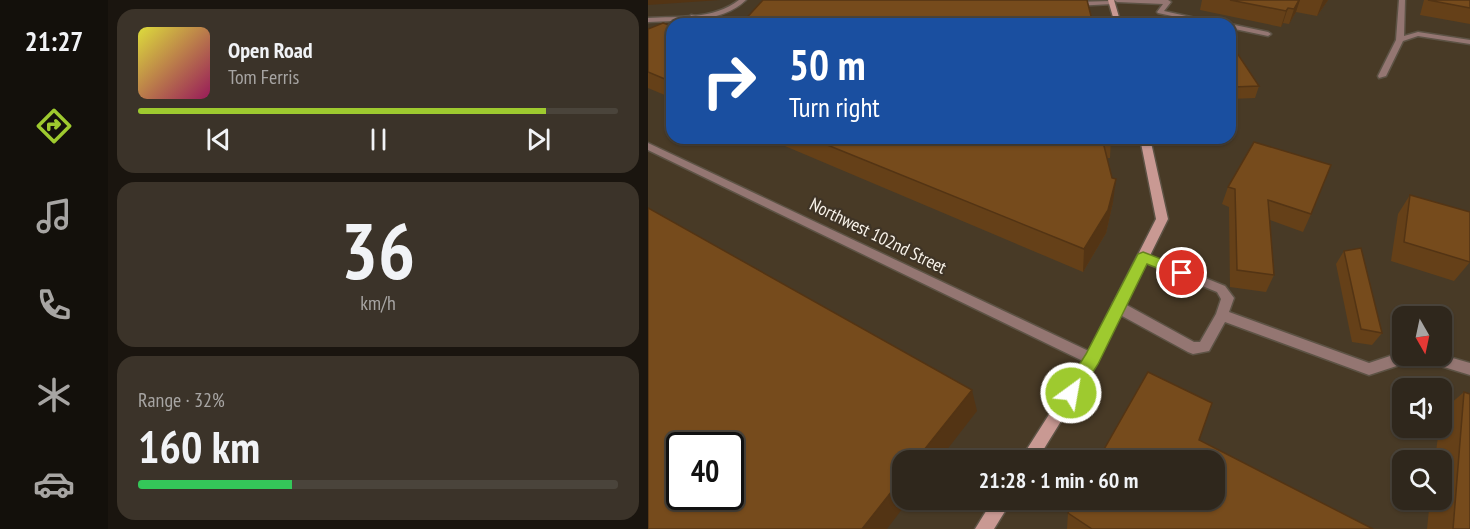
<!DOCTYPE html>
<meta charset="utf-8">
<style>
body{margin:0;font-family:"PT Sans Narrow",sans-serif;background:#3b3329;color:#f1f3f6;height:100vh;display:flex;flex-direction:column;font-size:22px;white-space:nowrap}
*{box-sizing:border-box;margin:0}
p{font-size:20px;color:#a7a5a3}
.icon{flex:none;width:33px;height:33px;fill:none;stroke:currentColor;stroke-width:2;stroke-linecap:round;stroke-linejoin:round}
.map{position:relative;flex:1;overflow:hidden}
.drawer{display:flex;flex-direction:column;gap:9px;padding:9px;background:#1a150f;width:540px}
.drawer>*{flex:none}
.banner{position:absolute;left:18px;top:18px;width:570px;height:126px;border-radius:18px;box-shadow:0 2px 4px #0004,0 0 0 2px #4a443b;background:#1a4fa0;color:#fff;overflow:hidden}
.needle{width:39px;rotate:171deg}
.controls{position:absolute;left:744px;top:306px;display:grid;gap:12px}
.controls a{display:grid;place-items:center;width:60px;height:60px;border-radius:12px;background:#2f271c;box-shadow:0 2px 4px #0004,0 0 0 2px #4a443b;font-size:30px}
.speed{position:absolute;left:18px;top:432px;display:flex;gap:12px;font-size:30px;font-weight:700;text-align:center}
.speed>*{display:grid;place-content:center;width:78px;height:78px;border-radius:50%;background:#2f271c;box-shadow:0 2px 4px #0004,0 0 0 2px #4a443b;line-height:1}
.speed .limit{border:3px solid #111;border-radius:9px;background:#fff;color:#111}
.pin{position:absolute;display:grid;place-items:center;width:51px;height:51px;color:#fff;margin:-26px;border:3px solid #fff;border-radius:50%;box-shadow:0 2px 6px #0007}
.me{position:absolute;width:66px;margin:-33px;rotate:32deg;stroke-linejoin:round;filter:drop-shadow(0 0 4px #0008)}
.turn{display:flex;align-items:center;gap:21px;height:126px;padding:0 24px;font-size:27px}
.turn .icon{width:78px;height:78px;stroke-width:2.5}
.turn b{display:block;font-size:42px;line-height:51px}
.big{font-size:45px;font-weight:700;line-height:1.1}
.drawer .card{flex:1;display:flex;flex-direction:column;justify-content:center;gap:9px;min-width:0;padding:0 21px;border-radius:18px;background:#3b3329}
.drawer .dial{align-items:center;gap:0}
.dial b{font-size:78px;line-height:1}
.song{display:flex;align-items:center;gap:18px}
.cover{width:72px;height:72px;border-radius:9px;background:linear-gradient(135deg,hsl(60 70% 55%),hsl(330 70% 35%))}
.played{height:6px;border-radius:3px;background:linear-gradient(90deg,#9eca2f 85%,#4a443b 85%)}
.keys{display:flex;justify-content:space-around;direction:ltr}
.charge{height:9px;border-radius:4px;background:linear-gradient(90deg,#34c759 32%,#4a443b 0)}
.trip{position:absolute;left:244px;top:450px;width:333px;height:60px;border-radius:18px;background:#2f271c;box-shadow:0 2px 4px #0004,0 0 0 2px #4a443b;font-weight:700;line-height:60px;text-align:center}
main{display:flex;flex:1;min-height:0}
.tab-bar{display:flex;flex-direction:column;width:108px;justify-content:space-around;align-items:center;background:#13100b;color:#a7a5a3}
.tab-bar .icon{width:42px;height:42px}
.tab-bar .active{color:#9eca2f}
.tab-bar b{font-size:27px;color:#f1f3f6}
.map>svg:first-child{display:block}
.built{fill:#483a26;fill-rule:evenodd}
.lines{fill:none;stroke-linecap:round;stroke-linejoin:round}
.lane-casing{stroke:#5d5345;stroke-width:3}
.street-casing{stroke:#5d5345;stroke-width:3}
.secondary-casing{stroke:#5d5345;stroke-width:3}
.lane{fill:#947672;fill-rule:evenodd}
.street{fill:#947672;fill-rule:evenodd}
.secondary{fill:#c99993;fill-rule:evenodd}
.wall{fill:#654018}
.shaded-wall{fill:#533414}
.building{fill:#764b1c;stroke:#533414;stroke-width:1.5;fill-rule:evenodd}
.route{fill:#9eca2f;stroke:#67831f;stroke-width:1.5}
.labels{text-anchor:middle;stroke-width:4.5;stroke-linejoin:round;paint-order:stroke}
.street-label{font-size:18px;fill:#f9f3ea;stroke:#3f3426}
</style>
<main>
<nav class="tab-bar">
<b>21:27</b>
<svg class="icon active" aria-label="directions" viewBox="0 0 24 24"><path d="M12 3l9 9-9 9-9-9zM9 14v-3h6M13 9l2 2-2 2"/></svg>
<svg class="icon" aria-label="music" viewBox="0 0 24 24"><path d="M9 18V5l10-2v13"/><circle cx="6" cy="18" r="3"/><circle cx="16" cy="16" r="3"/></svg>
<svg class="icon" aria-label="phone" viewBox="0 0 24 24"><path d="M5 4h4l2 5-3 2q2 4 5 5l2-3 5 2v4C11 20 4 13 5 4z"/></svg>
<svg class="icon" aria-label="climate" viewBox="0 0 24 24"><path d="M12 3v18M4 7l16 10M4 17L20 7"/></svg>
<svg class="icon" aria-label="car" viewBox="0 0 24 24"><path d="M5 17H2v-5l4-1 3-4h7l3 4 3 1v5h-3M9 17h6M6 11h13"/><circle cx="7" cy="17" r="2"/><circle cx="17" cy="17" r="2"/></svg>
</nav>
<section class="drawer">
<div class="card">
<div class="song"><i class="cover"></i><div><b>Open Road</b><p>Tom Ferris</p></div></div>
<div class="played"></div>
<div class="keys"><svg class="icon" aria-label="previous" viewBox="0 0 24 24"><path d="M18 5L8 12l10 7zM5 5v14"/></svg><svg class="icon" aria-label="pause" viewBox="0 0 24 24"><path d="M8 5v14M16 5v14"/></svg><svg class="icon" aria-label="next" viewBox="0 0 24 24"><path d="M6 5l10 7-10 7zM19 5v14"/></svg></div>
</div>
<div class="card dial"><b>36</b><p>km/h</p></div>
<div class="card"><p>Range · 32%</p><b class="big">160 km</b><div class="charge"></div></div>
</section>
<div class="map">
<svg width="822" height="529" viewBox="0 0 822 529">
<rect width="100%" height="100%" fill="#3f3426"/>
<path class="built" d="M0 0H822V529H0ZM24 24H582V138H24ZM754 316H794V356H754ZM754 388H794V428H754ZM32 446H82V496H32ZM255 460H567V500H255ZM754 460H794V500H754Z"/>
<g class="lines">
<g class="lane-casing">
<g id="lane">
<polygon points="466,0 520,0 523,2 516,11 574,24 561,24 510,13 509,12 515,4 469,2"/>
<polygon points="751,0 757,0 756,36 770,32 822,40 822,44 770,36 755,41 738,76 731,78 730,76 748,40"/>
<polygon points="463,1 465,2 465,4 426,6 423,4 426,2"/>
<polygon points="43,15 48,16 45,21 48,24 40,24 38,22"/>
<polygon points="582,24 620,32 623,34 620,36 582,28"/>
<polygon points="495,253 577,286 586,298 581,312 721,363 754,352 754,356 769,356 767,360 721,375 577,322 561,351 545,354 540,352 465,311 464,307 465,303 475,303 546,342 552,342 568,314 573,299 569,292 491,260 489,257 491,254"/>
<polygon points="794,355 822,363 822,375 773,360 771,356"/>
</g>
</g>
<g class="street-casing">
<g id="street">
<path d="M91 0H98C73 24 33 20 0 22V18C31 16 65 20 91 0Z"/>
<polygon points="0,143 449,355 451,359 449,363 444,365 439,363 0,150"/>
</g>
</g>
<g class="secondary-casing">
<g id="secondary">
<polygon points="460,0 466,0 473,24 467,24"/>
<polygon points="492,138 502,138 520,219 449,363 389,460 372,460 439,355 508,219"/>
<polygon points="345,500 364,500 346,529 327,529"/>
</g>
</g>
<use href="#lane" class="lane"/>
<use href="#street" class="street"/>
<use href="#secondary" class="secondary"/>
</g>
<g class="wall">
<polygon points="554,0 680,0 669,16 648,12 641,24 635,23 633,27 552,10"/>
<polygon points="776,0 822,0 822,24 772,15"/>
<polygon points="24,26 24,98 0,88 0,29"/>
<polygon points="582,47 611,86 607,98 582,99"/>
<polygon points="118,138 463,138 462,158 459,158 465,202 458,233 435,272"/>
<polygon points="580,187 663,214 655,232 622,220 626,275 618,292 582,287 581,207 574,204"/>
<polygon points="762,195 822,262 806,281 743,261 750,214"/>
<polygon points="696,251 734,333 724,345 704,342 688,264"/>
<polygon points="816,392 822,529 779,529 782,500 794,500 794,460 787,460 791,428 794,428 794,411"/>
<polygon points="551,440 725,529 419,529 420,513"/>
</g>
<g class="shaded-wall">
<polygon points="0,0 72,0 0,5"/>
<polygon points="651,0 652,0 648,12 641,24 646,9"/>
<polygon points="675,0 680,0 669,16"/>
<polygon points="640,8 635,23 633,27 638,11"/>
<polygon points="468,179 465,202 458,233 435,272 436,249"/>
<polygon points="324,390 329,411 291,460 268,460"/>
<polygon points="255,477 255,500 261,500 239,529 214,529"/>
</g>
<g class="building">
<polygon points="115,0 439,0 445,24 93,24"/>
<polygon points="582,0 651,0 646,9 640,8 638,11"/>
<polygon points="780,0 822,0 822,8"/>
<polygon points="15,23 24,26 24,82 0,72 0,29"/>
<polygon points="582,47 585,47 611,86 585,87 582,82"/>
<polygon points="162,138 454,138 464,178 468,179 460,210 436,249"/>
<polygon points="606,142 683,165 663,214 620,200 626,275 589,270 587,189 580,187"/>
<polygon points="762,195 822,212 822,262 756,242"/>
<path d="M0 208 324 390 268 460H255V477L214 529H0ZM32 446H82V496H32Z"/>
<polygon points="713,248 734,333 713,329 696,251"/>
<polygon points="500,372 564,403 551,440 725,529 444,529 420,513 427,500 567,500 567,460 450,460"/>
<polygon points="816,392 822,394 822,529 805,529"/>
</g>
<polygon class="route" points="495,252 539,269 541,273 534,278 499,264 450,364 429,398 423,400 417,398 414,393 417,387 438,354 490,254"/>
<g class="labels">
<g class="street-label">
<text transform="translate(230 236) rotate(26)" y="6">Northwest 102nd Street</text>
</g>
</g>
</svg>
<div class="controls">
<a><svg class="needle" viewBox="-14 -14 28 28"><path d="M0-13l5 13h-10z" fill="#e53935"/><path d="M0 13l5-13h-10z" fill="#a7a5a3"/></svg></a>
<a><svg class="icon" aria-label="sound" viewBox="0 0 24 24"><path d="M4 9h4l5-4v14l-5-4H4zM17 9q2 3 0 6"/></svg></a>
<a><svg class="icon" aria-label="search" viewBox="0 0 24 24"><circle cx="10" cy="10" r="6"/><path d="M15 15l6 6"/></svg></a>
</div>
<div class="speed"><div class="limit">40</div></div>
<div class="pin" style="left:534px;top:273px;background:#d93025"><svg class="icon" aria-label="arrive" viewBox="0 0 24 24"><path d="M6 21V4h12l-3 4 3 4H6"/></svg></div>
<svg class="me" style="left:423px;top:393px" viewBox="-20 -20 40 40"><circle r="17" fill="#9eca2f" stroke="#fff" stroke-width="3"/><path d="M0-11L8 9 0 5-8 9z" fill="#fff"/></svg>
<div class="trip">21:28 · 1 min · 60 m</div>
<div class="banner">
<div class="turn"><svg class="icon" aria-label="right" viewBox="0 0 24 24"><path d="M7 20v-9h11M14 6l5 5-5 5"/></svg><div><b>50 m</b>Turn right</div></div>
</div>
</div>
</main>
